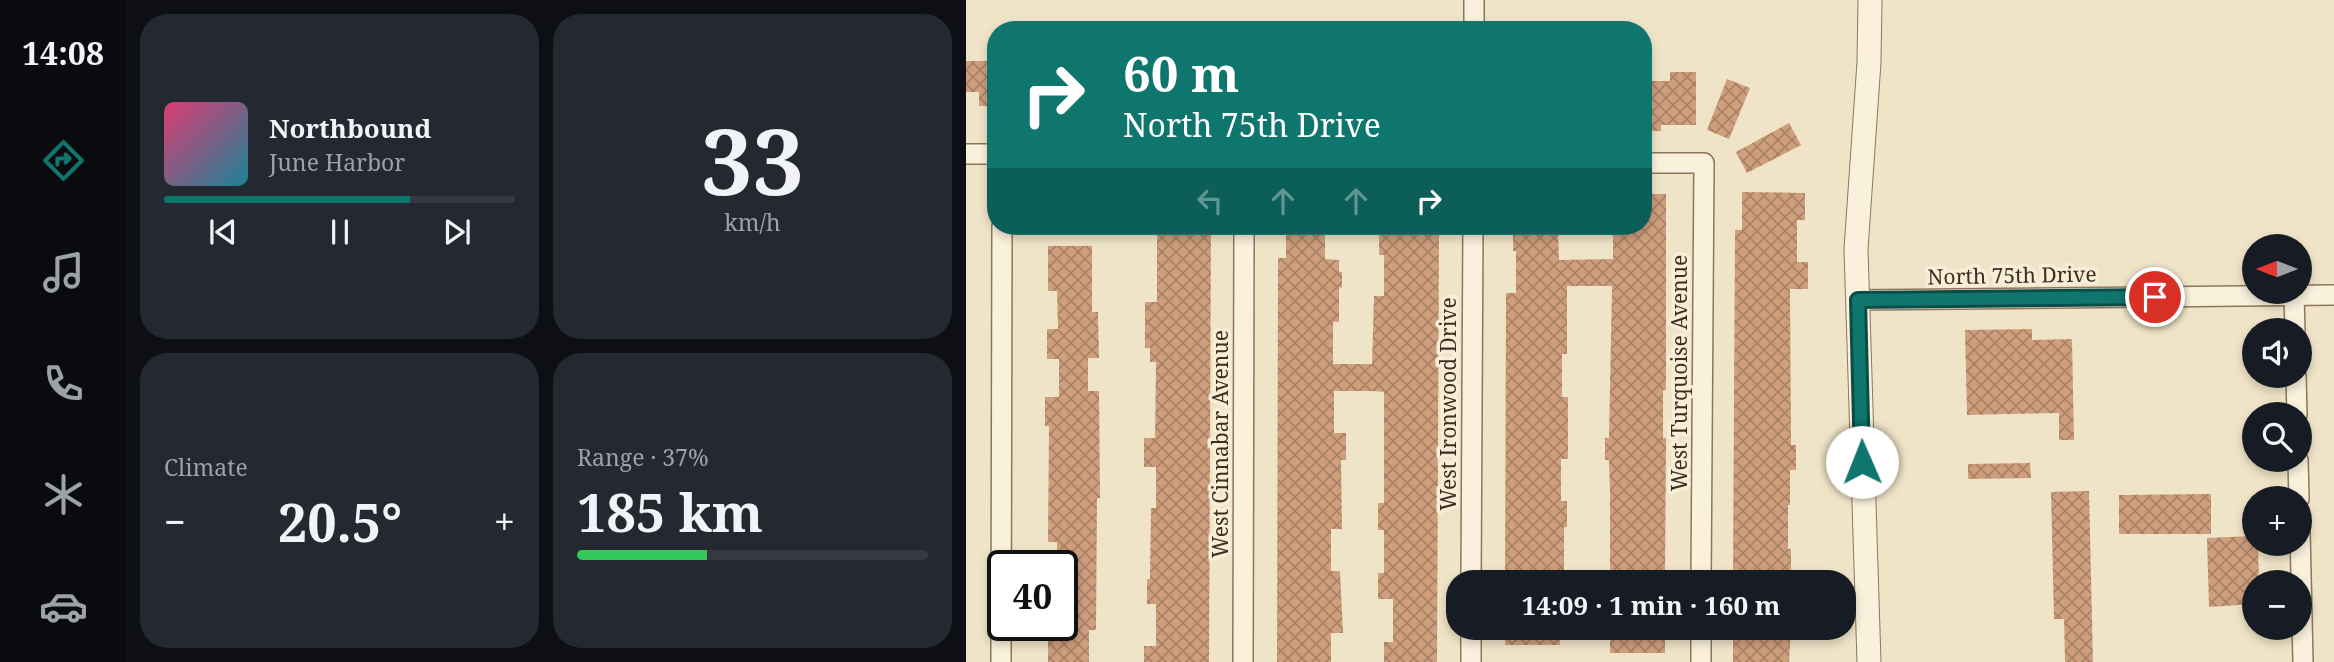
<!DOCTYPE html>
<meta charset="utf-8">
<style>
body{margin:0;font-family:"Noto Serif",serif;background:#242831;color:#f1f3f6;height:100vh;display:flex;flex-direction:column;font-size:26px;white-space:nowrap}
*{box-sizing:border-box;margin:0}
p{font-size:23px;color:#9ea1a6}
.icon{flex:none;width:38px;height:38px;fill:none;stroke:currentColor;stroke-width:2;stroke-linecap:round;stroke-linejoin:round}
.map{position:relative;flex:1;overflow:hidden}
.sheet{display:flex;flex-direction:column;gap:14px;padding:14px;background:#0d0f14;width:840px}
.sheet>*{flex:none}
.hud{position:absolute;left:21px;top:21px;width:665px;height:214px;border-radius:28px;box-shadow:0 4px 10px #0003;background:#0f766e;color:#fff;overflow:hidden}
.needle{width:46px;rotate:270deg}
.controls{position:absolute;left:1276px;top:234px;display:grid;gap:14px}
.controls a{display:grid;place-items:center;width:70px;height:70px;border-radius:50%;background:#171b24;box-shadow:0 4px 10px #0003;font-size:35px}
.speed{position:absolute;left:21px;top:550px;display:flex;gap:14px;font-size:35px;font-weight:700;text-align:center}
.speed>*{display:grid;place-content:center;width:91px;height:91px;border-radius:50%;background:#171b24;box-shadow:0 4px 10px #0003;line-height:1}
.speed .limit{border:4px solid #111;border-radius:10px;background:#fff;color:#111}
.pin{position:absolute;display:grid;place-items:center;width:60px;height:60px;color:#fff;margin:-30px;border:4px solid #fff;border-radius:50%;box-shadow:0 2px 7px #0007}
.me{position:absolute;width:77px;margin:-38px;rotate:359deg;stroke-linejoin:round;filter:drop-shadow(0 0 5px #0008)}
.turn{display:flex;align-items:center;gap:24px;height:147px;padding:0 21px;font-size:32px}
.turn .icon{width:91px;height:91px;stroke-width:2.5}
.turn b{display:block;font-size:49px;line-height:60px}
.lanes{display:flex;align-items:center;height:66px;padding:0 21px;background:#0003;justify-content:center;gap:35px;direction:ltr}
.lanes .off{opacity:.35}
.big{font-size:52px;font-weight:700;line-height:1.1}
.sheet .widget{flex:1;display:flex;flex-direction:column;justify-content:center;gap:10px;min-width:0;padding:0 24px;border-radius:28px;background:#242831}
.sheet .dial{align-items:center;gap:0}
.dial b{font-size:91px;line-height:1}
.song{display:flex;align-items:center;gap:21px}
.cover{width:84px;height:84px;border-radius:10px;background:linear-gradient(135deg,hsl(340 70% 55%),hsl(190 70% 35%))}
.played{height:7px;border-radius:4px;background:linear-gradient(90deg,#0f766e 70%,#363941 70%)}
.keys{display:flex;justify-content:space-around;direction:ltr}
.heat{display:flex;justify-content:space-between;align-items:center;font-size:38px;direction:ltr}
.charge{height:10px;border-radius:5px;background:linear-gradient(90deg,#34c759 37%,#363941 0)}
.sheet .tiles{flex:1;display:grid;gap:14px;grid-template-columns:repeat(2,1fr)}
.trip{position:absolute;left:480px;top:570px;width:410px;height:70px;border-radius:28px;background:#171b24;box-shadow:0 4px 10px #0003;font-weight:700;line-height:70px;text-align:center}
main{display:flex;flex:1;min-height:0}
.tab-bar{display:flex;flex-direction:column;width:126px;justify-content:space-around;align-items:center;background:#090b0e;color:#9ea1a6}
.tab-bar .icon{width:49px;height:49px}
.tab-bar .current{color:#0f766e}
.tab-bar b{font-size:32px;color:#f1f3f6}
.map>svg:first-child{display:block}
.building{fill:url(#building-cross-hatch)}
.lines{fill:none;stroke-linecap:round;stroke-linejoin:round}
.minor-casing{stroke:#8d765c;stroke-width:22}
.tertiary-casing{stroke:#8d765c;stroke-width:25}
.minor{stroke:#faf1dc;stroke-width:19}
.tertiary{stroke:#faf1dc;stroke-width:23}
.route-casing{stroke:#0a4d48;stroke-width:18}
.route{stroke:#0f766e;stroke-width:12}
.labels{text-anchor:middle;stroke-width:7;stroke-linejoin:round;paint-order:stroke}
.street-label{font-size:21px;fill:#3d2e20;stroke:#f7eed8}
</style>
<main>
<nav class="tab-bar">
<b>14:08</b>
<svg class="icon current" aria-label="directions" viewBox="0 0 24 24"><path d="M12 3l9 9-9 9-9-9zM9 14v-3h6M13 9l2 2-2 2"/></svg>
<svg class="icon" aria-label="music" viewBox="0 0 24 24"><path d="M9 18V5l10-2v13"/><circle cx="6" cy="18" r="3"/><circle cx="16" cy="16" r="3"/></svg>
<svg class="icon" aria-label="phone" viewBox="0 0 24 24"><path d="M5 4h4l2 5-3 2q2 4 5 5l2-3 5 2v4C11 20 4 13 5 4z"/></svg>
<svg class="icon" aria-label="climate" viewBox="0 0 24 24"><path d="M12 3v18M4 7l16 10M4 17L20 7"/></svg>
<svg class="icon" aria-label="car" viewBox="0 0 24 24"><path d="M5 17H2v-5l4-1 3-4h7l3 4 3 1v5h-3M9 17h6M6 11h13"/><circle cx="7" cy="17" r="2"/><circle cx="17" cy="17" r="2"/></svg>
</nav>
<section class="sheet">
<div class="tiles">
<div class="widget">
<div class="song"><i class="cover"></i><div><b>Northbound</b><p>June Harbor</p></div></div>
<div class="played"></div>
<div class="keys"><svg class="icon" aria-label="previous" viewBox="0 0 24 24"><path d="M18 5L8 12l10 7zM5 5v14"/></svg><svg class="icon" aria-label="pause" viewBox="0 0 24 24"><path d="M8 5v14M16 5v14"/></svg><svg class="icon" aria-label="next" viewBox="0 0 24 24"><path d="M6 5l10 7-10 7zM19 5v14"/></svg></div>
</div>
<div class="widget dial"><b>33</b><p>km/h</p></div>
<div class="widget"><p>Climate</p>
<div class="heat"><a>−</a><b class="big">20.5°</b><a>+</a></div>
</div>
<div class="widget"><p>Range · 37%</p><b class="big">185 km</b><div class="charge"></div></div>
</div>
</section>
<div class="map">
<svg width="1368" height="662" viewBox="0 0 1368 662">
<defs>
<pattern id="building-cross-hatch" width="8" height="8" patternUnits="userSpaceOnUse" patternTransform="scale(1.75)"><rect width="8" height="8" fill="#cf9f7d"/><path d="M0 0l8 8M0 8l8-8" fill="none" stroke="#a98266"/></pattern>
</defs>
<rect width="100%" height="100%" fill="#f0e4c8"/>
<g class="building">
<polygon points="0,61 30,61 30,106 13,106 13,92 0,92"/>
<polygon points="704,72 730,72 730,125 695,125 695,131 677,131 677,81 704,81"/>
<polygon points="761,79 784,88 763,139 741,130"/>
<polygon points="823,123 835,145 781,173 770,152"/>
<polygon points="776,192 839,193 839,220 831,220 831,262 842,262 842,289 824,289 825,445 830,445 830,470 824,470 824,505 822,505 822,549 825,549 825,575 767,575 769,230 776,230"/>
<polygon points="677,194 700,194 700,390 697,390 697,438 700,438 699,583 644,583 644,494 643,460 639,460 639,438 643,438 646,286 601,286 601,354 596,354 596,397 602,397 602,459 595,459 595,501 601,501 601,527 598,527 598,583 539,583 540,293 550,293 550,251 547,251 547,226 592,226 593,260 647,259 647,226 677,226"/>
<polygon points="320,226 359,226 359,259 373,260 373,272 376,272 376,288 373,287 373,322 367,322 367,364 406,364 408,296 418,296 418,255 413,255 413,228 473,228 471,662 418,662 418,642 427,642 427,599 412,599 412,573 418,573 418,530 412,530 412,503 418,503 418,392 406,391 368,391 368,433 380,433 380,460 375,460 376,529 365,529 365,571 374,571 377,633 365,633 365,662 311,662 312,258 320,258"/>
<polygon points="191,233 245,233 243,662 178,662 178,646 190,646 190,604 181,604 181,579 184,579 185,508 190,508 190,467 178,467 178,438 189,438 190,362 184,362 184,348 179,348 179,302 191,302"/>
<polygon points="82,246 126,246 126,312 132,312 133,358 122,358 122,391 133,391 134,498 131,498 130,630 123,630 123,662 82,662 82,625 96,625 96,557 91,557 91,542 82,542 83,426 79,426 79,397 93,397 93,359 81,359 81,329 92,329 91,291 82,291"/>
<polygon points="1066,329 1066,340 1106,339 1108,440 1093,440 1093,413 1001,415 999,330"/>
<polygon points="1064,463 1065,478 1002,479 1002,464"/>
<polygon points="1123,491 1127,662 1099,662 1098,619 1088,619 1085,492"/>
<polygon points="1245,494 1245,534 1153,534 1153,495"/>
<polygon points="1288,536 1288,544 1292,544 1293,583 1288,583 1288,604 1243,607 1241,538"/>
<rect x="539" y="628" width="55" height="17"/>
<polygon points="767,628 825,628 823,662 767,662"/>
<rect x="644" y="629" width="55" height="24"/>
</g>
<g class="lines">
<g class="minor-casing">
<g id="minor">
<polyline points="508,30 508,0"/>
<polyline points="0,154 30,154"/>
<polyline points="677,163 738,163 735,583"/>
<polyline points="1328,296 1329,331"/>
<polyline points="893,300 1368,295"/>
<polyline points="1330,376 1331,415"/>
<polyline points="1332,460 1333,499"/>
<polyline points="1334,531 1337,662"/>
<polyline points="505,583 507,226"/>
<polyline points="35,662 36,226"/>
<polyline points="277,662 278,226"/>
<polyline points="505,662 505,628"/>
<polyline points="735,662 735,628"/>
</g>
</g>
<g class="tertiary-casing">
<polyline id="tertiary" points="903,662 890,249 903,62 904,0"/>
</g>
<use href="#minor" class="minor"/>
<use href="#tertiary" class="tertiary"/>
</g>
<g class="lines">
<g class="route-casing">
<polyline id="route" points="896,462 892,300 1189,297"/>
</g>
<use href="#route" class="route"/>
</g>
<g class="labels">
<g class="street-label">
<text transform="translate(1046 276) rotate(-1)" y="7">North 75th Drive</text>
<text transform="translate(714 373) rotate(-90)" y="7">West Turquoise Avenue</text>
<text transform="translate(483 404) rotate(-90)" y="7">West Ironwood Drive</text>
<text transform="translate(255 444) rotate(-90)" y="7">West Cinnabar Avenue</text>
</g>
</g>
</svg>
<div class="controls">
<a><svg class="needle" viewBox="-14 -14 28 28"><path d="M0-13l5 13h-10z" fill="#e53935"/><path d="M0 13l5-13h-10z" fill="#9ea1a6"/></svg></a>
<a><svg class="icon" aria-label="sound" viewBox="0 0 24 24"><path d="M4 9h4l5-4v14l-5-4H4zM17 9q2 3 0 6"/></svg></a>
<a><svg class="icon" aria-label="search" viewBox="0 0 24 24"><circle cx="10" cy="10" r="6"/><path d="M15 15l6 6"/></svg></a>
<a>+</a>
<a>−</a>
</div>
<div class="speed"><div class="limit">40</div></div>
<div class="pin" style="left:1189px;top:297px;background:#d93025"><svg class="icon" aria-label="arrive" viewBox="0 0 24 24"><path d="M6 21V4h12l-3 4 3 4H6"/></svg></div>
<svg class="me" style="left:896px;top:462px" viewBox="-20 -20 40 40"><circle r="19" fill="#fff"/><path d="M0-13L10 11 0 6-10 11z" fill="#0f766e"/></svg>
<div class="trip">14:09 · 1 min · 160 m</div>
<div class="hud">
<div class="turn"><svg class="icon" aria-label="right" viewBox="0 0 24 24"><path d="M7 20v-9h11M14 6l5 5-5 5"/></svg><div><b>60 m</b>North 75th Drive</div></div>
<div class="lanes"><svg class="icon off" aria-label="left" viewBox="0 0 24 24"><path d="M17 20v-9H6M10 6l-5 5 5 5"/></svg><svg class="icon off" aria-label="ahead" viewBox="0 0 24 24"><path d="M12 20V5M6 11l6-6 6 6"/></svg><svg class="icon off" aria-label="ahead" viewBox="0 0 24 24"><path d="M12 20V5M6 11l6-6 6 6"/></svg><svg class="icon" aria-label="right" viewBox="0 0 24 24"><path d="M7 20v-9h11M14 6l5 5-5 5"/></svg></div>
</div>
</div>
</main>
